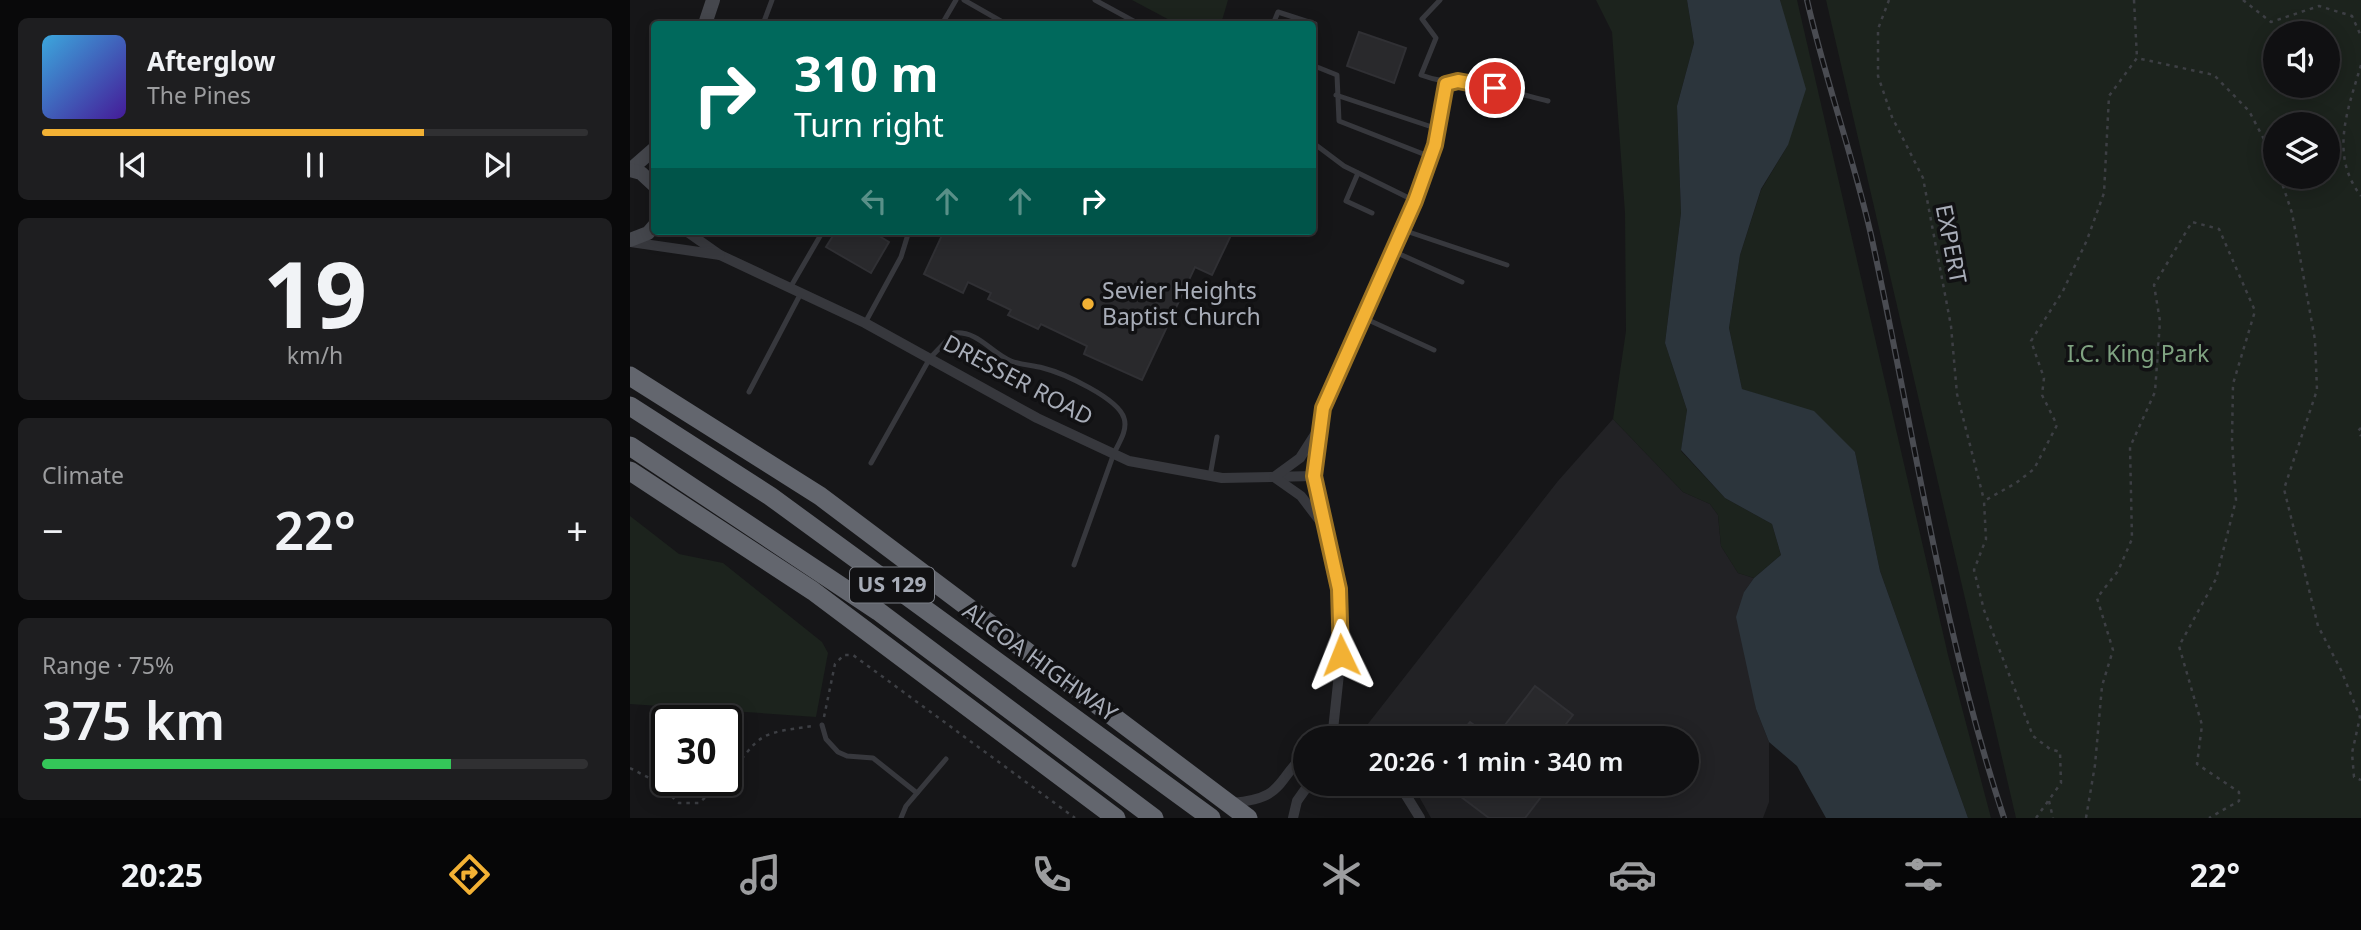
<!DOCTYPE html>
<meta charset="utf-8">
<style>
body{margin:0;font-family:"Noto Sans",sans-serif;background:#1e1e20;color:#f1f3f6;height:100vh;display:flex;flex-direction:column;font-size:26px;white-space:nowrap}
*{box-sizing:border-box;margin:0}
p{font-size:23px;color:#9c9d9f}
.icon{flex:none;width:38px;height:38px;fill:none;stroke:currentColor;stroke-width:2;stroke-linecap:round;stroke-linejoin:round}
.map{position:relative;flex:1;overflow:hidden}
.drawer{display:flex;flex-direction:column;gap:18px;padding:18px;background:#09090a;width:630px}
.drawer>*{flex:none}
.hud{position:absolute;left:21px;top:21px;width:665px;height:214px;border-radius:7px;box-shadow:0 4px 18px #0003,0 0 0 2px #303032;background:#00695c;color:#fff;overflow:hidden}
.tools{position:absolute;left:1633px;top:21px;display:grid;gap:14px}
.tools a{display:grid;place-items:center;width:77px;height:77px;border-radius:50%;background:#101012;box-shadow:0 4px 18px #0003,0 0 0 2px #303032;font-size:35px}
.speed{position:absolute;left:21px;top:705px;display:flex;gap:14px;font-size:35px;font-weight:700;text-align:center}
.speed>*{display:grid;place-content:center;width:91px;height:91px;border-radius:50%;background:#101012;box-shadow:0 4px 18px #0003,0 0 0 2px #303032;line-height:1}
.speed .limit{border:4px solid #111;border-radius:10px;background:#fff;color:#111}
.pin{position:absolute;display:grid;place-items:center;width:60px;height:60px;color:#fff;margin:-30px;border:4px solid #fff;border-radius:50%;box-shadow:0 2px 7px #0007}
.me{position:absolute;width:77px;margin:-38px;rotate:358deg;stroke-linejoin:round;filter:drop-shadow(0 0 5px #0008)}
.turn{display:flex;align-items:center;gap:24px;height:147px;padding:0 28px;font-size:32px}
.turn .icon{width:91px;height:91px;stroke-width:2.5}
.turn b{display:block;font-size:49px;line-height:60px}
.lanes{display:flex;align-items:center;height:66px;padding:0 28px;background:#0003;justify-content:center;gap:35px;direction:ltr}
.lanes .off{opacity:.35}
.big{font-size:52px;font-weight:600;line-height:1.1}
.drawer .card{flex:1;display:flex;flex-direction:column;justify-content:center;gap:10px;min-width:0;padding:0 24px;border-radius:10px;background:#1e1e20}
.drawer .dial{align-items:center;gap:0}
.dial b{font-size:91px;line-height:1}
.song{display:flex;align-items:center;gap:21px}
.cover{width:84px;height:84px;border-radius:10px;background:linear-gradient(135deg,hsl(200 70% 55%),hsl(260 70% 35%))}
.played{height:7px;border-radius:4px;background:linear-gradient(90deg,#f2b134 70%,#303032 70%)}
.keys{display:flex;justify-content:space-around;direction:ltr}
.heat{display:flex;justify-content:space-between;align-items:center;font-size:38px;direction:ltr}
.charge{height:10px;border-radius:5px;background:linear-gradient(90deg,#34c759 75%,#303032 0)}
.trip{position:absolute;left:663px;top:726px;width:406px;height:70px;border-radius:35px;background:#101012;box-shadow:0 4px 18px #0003,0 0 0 2px #303032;font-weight:600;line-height:70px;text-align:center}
.tabs{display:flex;height:112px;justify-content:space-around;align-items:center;background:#060607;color:#9c9d9f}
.tabs .icon{width:49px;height:49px}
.tabs .selected{color:#f2b134}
.tabs b{font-size:32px;color:#f1f3f6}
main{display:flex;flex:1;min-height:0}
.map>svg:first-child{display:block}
.built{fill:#222225}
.green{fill:#1c231d;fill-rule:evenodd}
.water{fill:#2c353c}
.building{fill:#29292c;stroke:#303034;stroke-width:2}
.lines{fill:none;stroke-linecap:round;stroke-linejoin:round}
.path{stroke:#3d3f44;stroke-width:2.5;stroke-dasharray:3.5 5;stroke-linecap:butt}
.lane{stroke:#37383d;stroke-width:5}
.street{stroke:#37383d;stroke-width:10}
.secondary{stroke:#45474d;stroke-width:14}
.highway{stroke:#63666e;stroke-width:19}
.rail-casing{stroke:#4a4c52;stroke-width:6}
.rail{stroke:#111113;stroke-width:3.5;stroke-dasharray:10;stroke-linecap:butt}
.route-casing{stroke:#9d7322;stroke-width:18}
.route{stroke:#f2b134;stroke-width:12}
.poi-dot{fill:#f2b134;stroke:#111113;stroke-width:2.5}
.labels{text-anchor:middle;stroke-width:7;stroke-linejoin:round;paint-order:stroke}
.shield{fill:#111113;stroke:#7b7e86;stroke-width:2}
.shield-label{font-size:21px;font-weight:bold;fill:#a8adb8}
.street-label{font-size:23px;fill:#a8adb8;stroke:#111113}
.poi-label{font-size:23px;fill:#a8adb8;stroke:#111113;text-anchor:start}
.park-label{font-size:23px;fill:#7fa381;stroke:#111113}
</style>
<main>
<section class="drawer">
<div class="card">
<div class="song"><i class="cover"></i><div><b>Afterglow</b><p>The Pines</p></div></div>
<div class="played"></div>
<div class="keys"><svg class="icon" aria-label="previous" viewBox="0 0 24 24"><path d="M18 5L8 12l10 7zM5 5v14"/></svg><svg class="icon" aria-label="pause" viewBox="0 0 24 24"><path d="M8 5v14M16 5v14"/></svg><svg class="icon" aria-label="next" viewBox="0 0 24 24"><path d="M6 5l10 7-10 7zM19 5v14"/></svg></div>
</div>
<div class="card dial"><b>19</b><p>km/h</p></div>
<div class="card"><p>Climate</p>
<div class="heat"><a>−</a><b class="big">22°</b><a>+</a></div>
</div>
<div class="card"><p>Range · 75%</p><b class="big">375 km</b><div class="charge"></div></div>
</section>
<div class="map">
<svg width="1731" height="818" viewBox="0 0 1731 818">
<rect width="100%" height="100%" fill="#161618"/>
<polygon class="built" points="983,419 1053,492 1080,504 1088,515 1091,546 1108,573 1124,578 1114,592 1126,709 1139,742 1139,802 1133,818 801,818 782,784 1057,784 1057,738 737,738 730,734 928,481"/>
<g class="green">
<polygon points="502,0 598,0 591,24 547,24"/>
<polygon points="966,0 1057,0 1064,43 1047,106 1051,213 1035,343 1057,410 1051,451 1095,498 1142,524 1151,555 1124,578 1108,573 1091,546 1088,515 1080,504 1053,492 983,419 996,331 995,213 982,32"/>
<polygon points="1150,0 1167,0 1318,655 1361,818 1338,818 1250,571 1225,452 1136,397 1112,389 1099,328 1110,255 1131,190 1158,145 1155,20"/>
<path d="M1196 0H1731V818H1386ZM1698 33V86H1645V33ZM1645 124H1698V177H1645Z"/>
<polygon points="0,516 49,554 93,563 192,642 198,653 186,717 0,704"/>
</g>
<polygon class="water" points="1057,0 1150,0 1176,89 1158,145 1131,189 1110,255 1099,328 1112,389 1184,411 1225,452 1250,571 1338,818 1196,818 1167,766 1139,742 1126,709 1106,617 1114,592 1124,578 1151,555 1142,524 1095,498 1051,450 1057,410 1035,343 1051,213 1047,106 1064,43"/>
<g class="building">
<polygon points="729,32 776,48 764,83 717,66"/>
<polygon points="206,231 241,231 259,242 241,273 196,247"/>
<polygon points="314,231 603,231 582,275 565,267 512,380 454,354 457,346 411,324 408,329 378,315 381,310 358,299 361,293 338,282 333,293 294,274"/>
<polygon points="905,686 943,715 925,738 865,738"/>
<polygon points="840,722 862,738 827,738"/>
<polygon points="814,784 894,784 911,797 895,818 859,818"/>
</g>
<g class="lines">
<g class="path">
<polyline points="1259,0 1248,29 1248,76 1262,117 1293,178 1321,326 1327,394 1354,500"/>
<polyline points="1504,0 1507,58"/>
<polyline points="1613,0 1641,22 1689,6 1722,16 1731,36"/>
<path d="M1731 65C1718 109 1699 155 1731 196"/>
<polyline points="1650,177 1662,213 1685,340 1687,390 1654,489 1688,626 1711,670 1730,717 1722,753 1724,777 1731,780"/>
<polyline points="1731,428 1728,431 1731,436"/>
<polyline points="194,717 205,664 214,655 223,655 445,818"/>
<polyline points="0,768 23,780 49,803 69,803 95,780"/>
<path d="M96 779C132 734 124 734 183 726"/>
<polyline points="1419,801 1423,818"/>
<polyline points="1406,818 1431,783 1430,752 1420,749 1403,736 1354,610 1344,570 1356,539 1354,501 1386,483 1404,469 1427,425 1412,395 1414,378 1401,341 1433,291 1457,240 1474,193 1479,96 1507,58 1584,75 1619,111 1645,160"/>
<polyline points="1456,818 1465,765 1472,686 1483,650 1467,598 1488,571 1502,539 1500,447 1525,392 1530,321 1524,285 1562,222 1589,229 1625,311 1603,384 1602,440 1606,500 1586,579 1549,646 1572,725 1567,764 1609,792 1609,801 1579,818"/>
</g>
<g class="lane">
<polyline points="334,0 376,24"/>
<polyline points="465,0 509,24"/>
<path d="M810 0 792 19 806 38 791 75C816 84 823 80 846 84 870 88 894 95 918 101"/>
<polyline points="133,24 142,0"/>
<polyline points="312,24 326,0"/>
<polyline points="643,24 648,12 685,24 682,31"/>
<polyline points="682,65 707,75 709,121 801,157"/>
<polyline points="706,95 808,129"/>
<polyline points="682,142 714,166 785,201"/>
<polyline points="728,173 716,201 742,213"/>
<polyline points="773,230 877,265"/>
<polyline points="765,252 832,282"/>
<polyline points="160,288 193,231"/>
<polyline points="734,318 804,350"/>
<polyline points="235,323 271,257 279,231"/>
<polyline points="119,392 171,293"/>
<path d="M241 463 300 358 324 333C349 331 360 352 381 361 391 365 402 365 413 368 433 373 488 398 494 418 498 430 489 443 484 453L444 565"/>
<polyline points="580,476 587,437"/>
<polyline points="192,725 196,739 208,752 217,756 243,758 287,793"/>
<polyline points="271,818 276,806 316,759"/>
</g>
<g class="street">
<polyline points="56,231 90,255 235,323 407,418 499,461 592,478 684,476"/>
<polyline points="0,242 90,255"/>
<polyline points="686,433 670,458 644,477 671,496 690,521"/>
<polyline points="703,730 716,738"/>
<polyline points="697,738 703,730 711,655 709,589 684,476 693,408 785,201 805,145 816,84"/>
<polyline points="769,784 790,818"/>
<path d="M602 803C655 798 644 783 676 753"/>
<polyline points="663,818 667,801 679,784"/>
</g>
<g class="secondary">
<polyline points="75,24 83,0"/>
<polyline points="0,170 24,149"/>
<polyline points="0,170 11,173 24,185"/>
<polyline points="0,240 18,233 24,226"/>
</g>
<g class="highway">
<polyline points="0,376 190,496 618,818"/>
<polyline points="0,406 140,496 581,818"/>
<polyline points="0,446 248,611 524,818"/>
<polyline points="0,471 183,591 486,818"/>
</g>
<g class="rail-casing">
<path id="rail" d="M1177 0C1195 79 1223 156 1241 235 1284 430 1311 628 1374 818"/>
</g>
<use href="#rail" class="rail"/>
</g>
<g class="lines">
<g class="route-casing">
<polyline id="route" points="711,655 709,589 684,476 693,408 785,201 805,145 816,84 828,81 865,88"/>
</g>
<use href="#route" class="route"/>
</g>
<circle class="poi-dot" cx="458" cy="304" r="7"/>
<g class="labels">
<rect class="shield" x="220" y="567.5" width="84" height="35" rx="5"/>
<g class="shield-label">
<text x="262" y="592">US 129</text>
</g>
<g class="street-label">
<text transform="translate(1321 244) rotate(79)" y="8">EXPERT</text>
<text transform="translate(388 380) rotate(28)" y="8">DRESSER ROAD</text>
<text transform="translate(410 662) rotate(36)" y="8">ALCOA HIGHWAY</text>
</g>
<g class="poi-label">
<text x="472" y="299">Sevier Heights<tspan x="472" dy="26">Baptist Church</tspan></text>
</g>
<g class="park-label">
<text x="1508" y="362">I.C. King Park</text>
</g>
</g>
</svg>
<div class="tools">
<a><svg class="icon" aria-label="sound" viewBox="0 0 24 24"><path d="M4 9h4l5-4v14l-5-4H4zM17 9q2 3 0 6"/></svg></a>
<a><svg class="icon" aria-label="layers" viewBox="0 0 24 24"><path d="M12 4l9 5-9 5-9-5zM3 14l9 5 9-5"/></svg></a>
</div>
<div class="speed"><div class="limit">30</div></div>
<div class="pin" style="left:865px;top:88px;background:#d93025"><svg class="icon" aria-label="arrive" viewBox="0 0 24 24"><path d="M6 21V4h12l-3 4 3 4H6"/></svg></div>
<svg class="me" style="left:711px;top:655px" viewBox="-20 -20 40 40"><path d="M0-17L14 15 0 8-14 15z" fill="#f2b134" stroke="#fff" stroke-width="4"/></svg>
<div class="trip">20:26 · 1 min · 340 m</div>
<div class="hud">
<div class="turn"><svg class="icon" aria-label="right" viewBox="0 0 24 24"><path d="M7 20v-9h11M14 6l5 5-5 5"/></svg><div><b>310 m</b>Turn right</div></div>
<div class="lanes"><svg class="icon off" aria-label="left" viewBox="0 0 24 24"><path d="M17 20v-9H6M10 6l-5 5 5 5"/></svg><svg class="icon off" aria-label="ahead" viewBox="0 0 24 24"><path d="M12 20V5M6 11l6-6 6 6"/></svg><svg class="icon off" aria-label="ahead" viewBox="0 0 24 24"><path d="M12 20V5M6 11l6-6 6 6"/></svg><svg class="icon" aria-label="right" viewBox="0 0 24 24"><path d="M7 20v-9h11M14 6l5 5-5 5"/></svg></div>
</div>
</div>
</main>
<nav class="tabs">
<b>20:25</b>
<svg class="icon selected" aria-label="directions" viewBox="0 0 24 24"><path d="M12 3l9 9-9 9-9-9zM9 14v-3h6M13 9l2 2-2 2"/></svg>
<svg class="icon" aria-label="music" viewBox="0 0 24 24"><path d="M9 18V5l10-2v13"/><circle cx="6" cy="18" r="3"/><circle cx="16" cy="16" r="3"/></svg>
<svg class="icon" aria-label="phone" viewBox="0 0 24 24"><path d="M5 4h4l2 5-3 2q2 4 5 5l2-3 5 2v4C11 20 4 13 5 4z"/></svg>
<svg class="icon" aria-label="climate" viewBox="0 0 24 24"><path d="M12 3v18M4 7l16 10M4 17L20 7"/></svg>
<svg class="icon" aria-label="car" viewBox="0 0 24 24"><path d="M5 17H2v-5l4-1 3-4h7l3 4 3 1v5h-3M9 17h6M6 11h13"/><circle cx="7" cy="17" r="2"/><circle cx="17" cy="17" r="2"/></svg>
<svg class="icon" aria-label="filters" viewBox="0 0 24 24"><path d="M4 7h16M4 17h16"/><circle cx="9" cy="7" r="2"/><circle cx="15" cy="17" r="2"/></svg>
<b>22°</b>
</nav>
